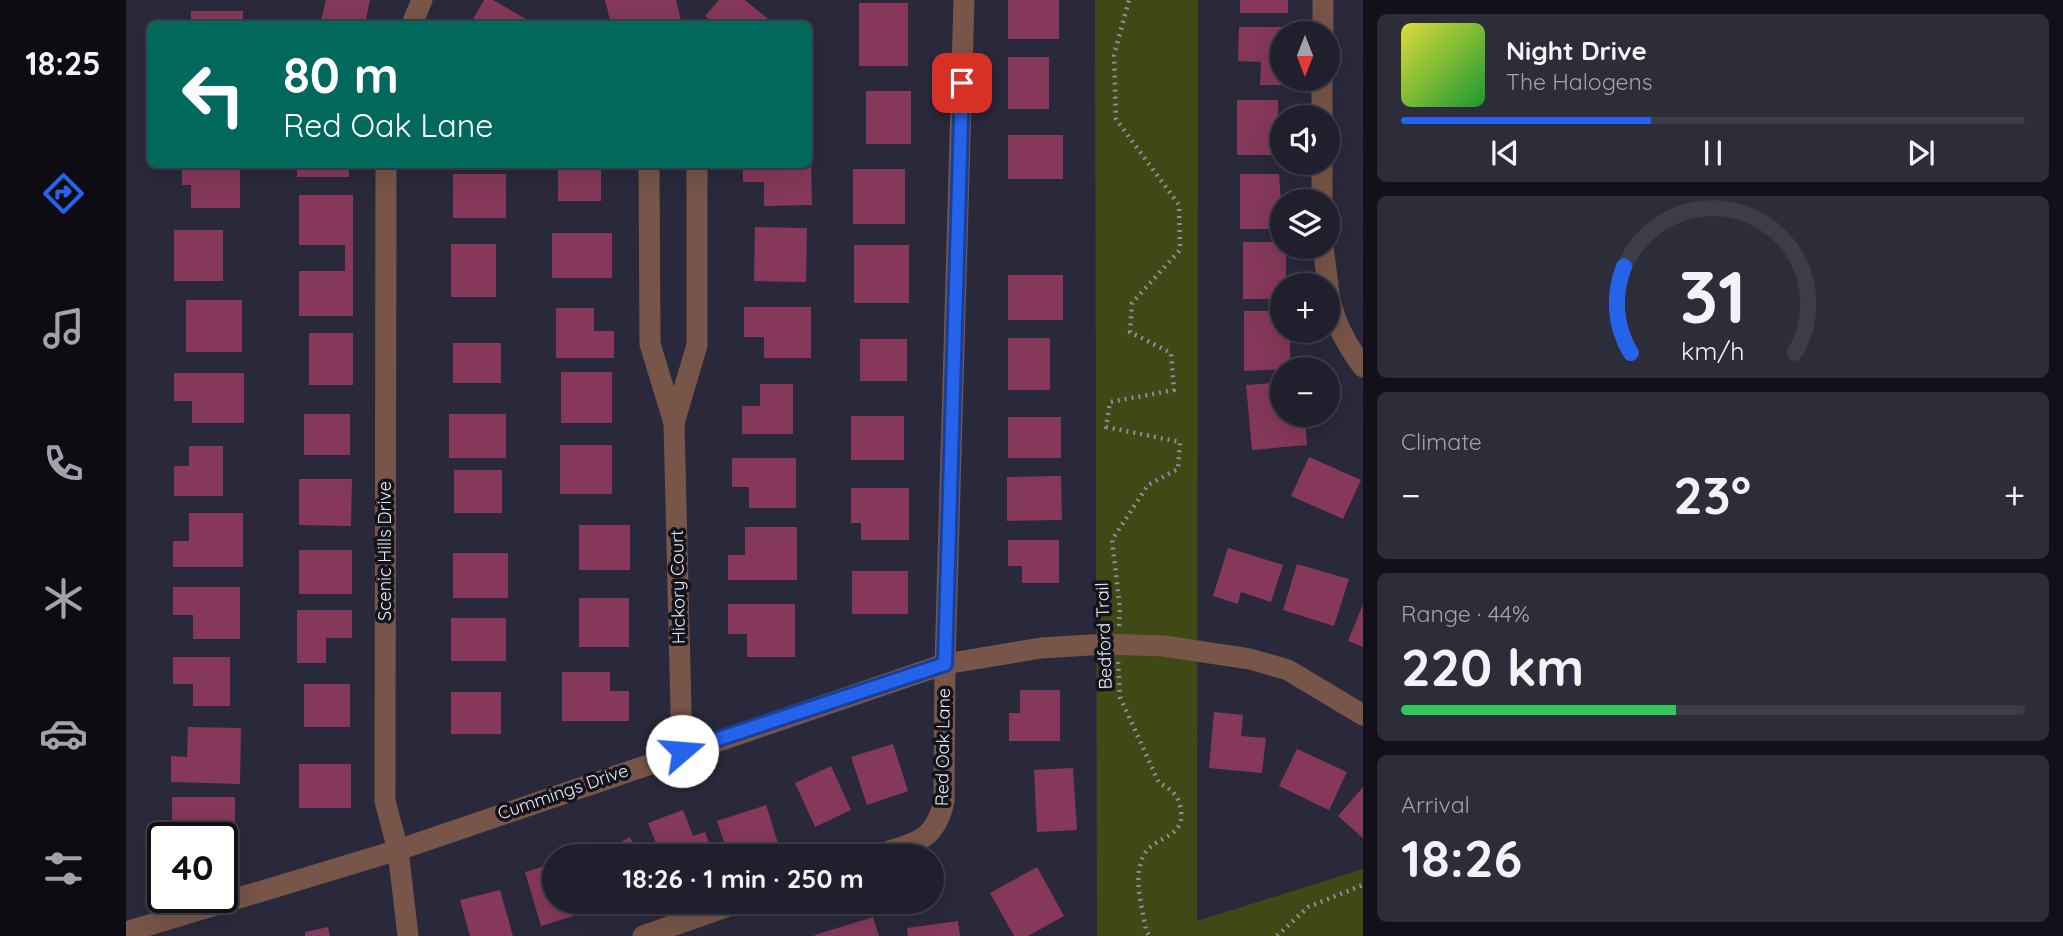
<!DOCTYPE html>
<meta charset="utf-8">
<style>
body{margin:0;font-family:Quicksand,sans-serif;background:#2d2c39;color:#f1f3f6;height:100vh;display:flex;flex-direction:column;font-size:26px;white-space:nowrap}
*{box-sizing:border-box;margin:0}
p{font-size:23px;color:#a2a2aa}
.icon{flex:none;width:38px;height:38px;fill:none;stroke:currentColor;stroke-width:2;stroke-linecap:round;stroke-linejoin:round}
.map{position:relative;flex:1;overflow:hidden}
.sheet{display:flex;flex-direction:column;gap:14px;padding:14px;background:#121119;width:700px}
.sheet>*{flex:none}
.top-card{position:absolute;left:21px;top:21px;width:665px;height:147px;border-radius:10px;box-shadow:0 7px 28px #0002,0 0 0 2px #3d3d49;background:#00695c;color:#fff;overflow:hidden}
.needle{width:46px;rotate:180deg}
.tools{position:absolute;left:1144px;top:21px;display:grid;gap:14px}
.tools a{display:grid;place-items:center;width:70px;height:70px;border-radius:50%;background:#201f2d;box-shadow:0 7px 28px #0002,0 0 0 2px #3d3d49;font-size:35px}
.speed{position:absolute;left:21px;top:822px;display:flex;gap:14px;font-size:35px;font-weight:700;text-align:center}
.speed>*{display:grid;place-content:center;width:91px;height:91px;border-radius:50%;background:#201f2d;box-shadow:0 7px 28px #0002,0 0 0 2px #3d3d49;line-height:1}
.speed .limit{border:4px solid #111;border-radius:10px;background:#fff;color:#111}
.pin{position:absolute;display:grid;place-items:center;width:60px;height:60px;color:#fff;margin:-30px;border-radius:14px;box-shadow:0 4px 10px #0006}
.me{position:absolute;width:77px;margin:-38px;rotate:72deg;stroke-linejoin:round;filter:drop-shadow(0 0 5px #0008)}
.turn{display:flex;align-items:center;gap:24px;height:147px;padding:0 21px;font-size:32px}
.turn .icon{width:91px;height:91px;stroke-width:2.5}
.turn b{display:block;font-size:49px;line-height:60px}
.big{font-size:52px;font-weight:700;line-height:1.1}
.sheet .widget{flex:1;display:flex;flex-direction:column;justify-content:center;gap:10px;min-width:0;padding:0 24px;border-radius:10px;background:#2d2c39}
.sheet .dial{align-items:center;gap:0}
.dial svg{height:182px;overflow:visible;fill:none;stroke:#3d3d49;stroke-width:7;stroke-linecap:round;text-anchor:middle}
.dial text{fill:#f1f3f6;stroke:none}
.song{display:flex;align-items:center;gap:21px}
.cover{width:84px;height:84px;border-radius:10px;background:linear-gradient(135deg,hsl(60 70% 55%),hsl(130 70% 35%))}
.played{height:7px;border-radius:4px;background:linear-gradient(90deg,#2563eb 40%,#3d3d49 40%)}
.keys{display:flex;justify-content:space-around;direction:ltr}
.heat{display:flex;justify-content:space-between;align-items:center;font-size:38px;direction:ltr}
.charge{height:10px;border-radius:5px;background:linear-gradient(90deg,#34c759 44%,#3d3d49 0)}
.trip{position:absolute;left:416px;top:844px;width:402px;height:70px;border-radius:35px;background:#201f2d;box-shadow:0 7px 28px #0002,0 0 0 2px #3d3d49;font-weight:700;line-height:70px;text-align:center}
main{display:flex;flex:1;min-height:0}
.dock{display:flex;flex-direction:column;width:126px;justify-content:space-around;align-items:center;background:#0d0c12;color:#a2a2aa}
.dock .icon{width:49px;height:49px}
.dock .on{color:#2563eb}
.dock b{font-size:32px;color:#f1f3f6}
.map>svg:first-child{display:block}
.green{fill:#3f4916}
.building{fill:#853859}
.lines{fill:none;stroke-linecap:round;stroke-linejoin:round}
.path{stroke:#8c8c9b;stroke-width:4.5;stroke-dasharray:2 5;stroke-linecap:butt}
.minor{stroke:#775548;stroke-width:21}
.route-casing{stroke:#184099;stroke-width:18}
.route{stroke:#2563eb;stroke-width:12}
.labels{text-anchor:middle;stroke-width:7;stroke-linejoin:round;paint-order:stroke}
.street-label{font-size:18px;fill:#eaeaf6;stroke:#13131b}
</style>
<main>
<nav class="dock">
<b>18:25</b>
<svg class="icon on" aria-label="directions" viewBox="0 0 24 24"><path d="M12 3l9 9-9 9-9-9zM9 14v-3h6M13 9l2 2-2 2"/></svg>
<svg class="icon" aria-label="music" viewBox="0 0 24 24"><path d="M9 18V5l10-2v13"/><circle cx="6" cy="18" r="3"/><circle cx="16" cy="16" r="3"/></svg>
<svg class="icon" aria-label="phone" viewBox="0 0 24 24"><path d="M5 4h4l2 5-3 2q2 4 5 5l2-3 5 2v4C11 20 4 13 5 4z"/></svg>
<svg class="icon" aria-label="climate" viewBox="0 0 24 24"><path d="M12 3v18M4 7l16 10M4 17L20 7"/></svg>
<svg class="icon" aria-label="car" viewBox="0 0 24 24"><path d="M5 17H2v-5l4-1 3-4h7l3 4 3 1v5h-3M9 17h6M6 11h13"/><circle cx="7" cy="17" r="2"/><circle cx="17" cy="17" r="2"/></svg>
<svg class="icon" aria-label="filters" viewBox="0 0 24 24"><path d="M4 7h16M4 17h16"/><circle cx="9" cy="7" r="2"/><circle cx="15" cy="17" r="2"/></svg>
</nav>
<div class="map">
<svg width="1237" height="936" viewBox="0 0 1237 936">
<rect width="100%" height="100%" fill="#2a293c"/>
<polygon class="green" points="969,0 1072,0 1071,921 1237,869 1237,936 971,936"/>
<g class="building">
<polygon points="200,0 244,0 239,24 194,24"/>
<polygon points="358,0 367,0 400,19 397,24 344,24"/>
<polygon points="479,0 550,0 555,20 538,24 485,24"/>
<polygon points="593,0 619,0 648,24 589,24 579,16"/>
<rect x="882" y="0" width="51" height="39"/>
<rect x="1114" y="0" width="48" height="13"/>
<rect x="733" y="3" width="49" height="63"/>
<rect x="65" y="11" width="52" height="13"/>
<polygon points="1113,27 1164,27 1164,33 1157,33 1157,79 1163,79 1163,85 1134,85 1135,62 1112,61"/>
<rect x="882" y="57" width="41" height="52"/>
<rect x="740" y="91" width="45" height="53"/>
<polygon points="1111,100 1152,100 1152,130 1157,130 1157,155 1111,155"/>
<rect x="882" y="135" width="55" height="44"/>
<polygon points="682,155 685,155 686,205 638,206 638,182 617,182 617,164 682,164"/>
<polygon points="56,164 114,164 114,208 65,208 65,185 56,185"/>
<rect x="171" y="164" width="52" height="13"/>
<rect x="432" y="164" width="43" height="37"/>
<rect x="727" y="169" width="52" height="55"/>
<rect x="327" y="174" width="53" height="44"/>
<polygon points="1114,174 1153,174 1157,229 1114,229"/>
<polygon points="173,195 227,195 227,316 173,316 173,271 219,271 219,245 173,245"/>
<polygon points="629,227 681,228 680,282 628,281"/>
<rect x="48" y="230" width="49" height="51"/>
<rect x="426" y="233" width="60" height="45"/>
<polygon points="1117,242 1157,242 1157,247 1160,247 1160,285 1157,285 1157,299 1117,299"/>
<rect x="325" y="244" width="45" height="53"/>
<rect x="728" y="245" width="55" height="58"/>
<rect x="882" y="275" width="55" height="45"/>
<rect x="60" y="300" width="56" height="52"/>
<polygon points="618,307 685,307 685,358 638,358 638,337 618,337"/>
<polygon points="430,308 468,308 468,331 488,331 488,358 430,358"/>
<polygon points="1118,311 1157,311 1157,331 1164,331 1164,369 1118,371"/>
<rect x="183" y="333" width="44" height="52"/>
<rect x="882" y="338" width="42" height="52"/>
<rect x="734" y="339" width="47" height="42"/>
<rect x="327" y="343" width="48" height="40"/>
<rect x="435" y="372" width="51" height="51"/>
<polygon points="48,373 118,373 118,423 66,423 66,401 48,401"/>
<polygon points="1157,382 1157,415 1162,415 1162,421 1179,420 1181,445 1126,450 1120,385"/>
<polygon points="634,384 667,384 667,434 616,434 616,406 634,406"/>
<rect x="178" y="414" width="46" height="41"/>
<rect x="323" y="414" width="57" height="44"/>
<rect x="725" y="416" width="53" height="44"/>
<rect x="882" y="417" width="53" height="41"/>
<rect x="434" y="445" width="52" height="49"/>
<polygon points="63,446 97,446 97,496 48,496 48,466 63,466"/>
<polygon points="1183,457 1235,480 1217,519 1165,496"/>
<polygon points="606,458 670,458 670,508 623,508 623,487 606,487"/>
<rect x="328" y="470" width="48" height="43"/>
<polygon points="935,476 936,520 881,521 881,477"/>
<polygon points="173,479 226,479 225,526 173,525"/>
<polygon points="725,488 783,488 783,540 735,540 735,523 725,523"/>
<polygon points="63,513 117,513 117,567 47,567 47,541 63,541"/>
<rect x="453" y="525" width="51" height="45"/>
<polygon points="619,527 671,527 671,580 602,580 602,555 619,555"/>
<polygon points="882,540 933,540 933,583 896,583 896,566 882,566"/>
<polygon points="1102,548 1157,565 1145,602 1115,592 1112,604 1087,596"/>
<rect x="173" y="550" width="53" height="44"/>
<rect x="327" y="553" width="55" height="45"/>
<polygon points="1171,564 1223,579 1208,626 1157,610"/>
<rect x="726" y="571" width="56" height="43"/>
<polygon points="47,587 114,587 114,639 67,639 67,615 47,615"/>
<rect x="453" y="598" width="50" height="49"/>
<polygon points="602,604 669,604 669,657 621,657 621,634 602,634"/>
<polygon points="1237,604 1237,647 1222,641"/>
<polygon points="171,610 226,610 226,638 200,638 200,663 171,663"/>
<rect x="325" y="618" width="55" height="43"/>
<polygon points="47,657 104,657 104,706 67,706 67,684 47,684"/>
<polygon points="436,672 484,672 484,691 503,691 503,721 436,721"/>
<rect x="178" y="684" width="46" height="43"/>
<polygon points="894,690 934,690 934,741 883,741 883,713 894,713"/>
<rect x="325" y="692" width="50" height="42"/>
<polygon points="1088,712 1117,715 1115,736 1140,738 1136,773 1083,768"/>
<polygon points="62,727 115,728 114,784 45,782 45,756 61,757"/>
<polygon points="767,744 782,791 741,805 725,757"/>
<polygon points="1171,749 1221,772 1203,810 1153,786"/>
<rect x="173" y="764" width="52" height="44"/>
<polygon points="705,766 725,810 689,827 669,783"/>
<polygon points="947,768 951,830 911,832 908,770"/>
<polygon points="1237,787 1237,838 1212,816"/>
<polygon points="46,797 109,797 109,841 46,838"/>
<polygon points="640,805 652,843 614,856 603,856 591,821"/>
<polygon points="557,810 567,836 579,832 588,856 535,856 522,823"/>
<polygon points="504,837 514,856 469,856"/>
<polygon points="429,863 429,901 453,901 457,913 415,926 399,872"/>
<polygon points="911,867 938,916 902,936 888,936 864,893"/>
<polygon points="374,890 387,936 344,936 334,900"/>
<polygon points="747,917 753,936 689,936 689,935"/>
<polygon points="832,921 834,936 782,936 781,928"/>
<polygon points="202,927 204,936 179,936 179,932"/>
</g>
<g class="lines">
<g class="path">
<polyline points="993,626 994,609 986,540 1022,485 1052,469 1054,442 980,427 984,402 1048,390 1045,353 1004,332 1006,303 1054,250 1053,205 990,119 988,55 1003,0"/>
<path d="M992 662 994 697 1033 783C1044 789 1051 793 1054 806 1063 842 1023 833 1015 862 1008 883 1017 910 1020 931L1024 936"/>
<polyline points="1151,936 1182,907 1237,885"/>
</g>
<g class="minor">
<polyline points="286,24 296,0"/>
<polyline points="1197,33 1197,0"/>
<polyline points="1196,117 1196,79"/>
<polyline points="260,164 259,801 272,850 282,936"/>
<polyline points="523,164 524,344 548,423 556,751"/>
<polyline points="1196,201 1196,163"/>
<polyline points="1197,247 1202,285"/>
<path d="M1202 288C1207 320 1218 341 1237 367"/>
<polyline points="548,423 571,345 571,164"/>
<path d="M748 856C785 843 809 844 818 801L819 664 838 0"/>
<polyline points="0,932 272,850 819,664 915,648 980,644 1038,646 1124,659 1162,670 1237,715"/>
<polyline points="517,936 617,901"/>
</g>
</g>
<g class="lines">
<g class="route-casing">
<polyline id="route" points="556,751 819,664 836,83"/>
</g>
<use href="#route" class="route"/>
</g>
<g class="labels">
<g class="street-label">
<text transform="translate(259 551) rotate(-90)" y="6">Scenic Hills Drive</text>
<text transform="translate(552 587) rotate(-91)" y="6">Hickory Court</text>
<text transform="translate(978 636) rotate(-92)" y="6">Bedford Trail</text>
<text transform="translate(817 747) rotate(-89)" y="6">Red Oak Lane</text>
<text transform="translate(437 792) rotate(-19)" y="6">Cummings Drive</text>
</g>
</g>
</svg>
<div class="tools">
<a><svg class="needle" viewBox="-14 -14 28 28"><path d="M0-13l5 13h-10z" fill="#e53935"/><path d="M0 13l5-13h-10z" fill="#a2a2aa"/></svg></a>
<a><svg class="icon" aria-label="sound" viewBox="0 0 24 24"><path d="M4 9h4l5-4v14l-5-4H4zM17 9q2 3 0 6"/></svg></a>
<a><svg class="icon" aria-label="layers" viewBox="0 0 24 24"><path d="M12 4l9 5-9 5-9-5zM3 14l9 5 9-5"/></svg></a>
<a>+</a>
<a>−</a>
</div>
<div class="speed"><div class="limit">40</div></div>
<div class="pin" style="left:836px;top:83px;background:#d93025"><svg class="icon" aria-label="arrive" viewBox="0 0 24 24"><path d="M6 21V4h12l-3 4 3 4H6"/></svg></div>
<svg class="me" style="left:556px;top:751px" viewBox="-20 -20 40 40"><circle r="19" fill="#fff"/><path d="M0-13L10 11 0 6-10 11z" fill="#2563eb"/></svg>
<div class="trip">18:26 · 1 min · 250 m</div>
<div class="top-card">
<div class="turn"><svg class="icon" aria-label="left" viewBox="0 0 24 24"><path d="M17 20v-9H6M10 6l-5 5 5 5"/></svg><div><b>80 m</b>Red Oak Lane</div></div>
</div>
</div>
<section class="sheet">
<div class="widget">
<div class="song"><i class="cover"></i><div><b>Night Drive</b><p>The Halogens</p></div></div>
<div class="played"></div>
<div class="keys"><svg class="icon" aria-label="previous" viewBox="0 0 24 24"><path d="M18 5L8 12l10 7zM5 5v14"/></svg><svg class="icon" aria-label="pause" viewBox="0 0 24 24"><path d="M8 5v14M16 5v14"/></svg><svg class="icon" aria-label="next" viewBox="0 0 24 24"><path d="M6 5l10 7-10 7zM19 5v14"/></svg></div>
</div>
<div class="widget dial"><svg viewBox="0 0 100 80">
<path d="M14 69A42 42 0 1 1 86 69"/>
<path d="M14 69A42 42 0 0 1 11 31" stroke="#2563eb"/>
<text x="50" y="56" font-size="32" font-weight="700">31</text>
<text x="50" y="72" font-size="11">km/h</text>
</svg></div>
<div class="widget"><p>Climate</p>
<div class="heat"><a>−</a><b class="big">23°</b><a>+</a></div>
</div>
<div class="widget"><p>Range · 44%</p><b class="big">220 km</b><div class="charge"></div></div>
<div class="widget"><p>Arrival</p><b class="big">18:26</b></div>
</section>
</main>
